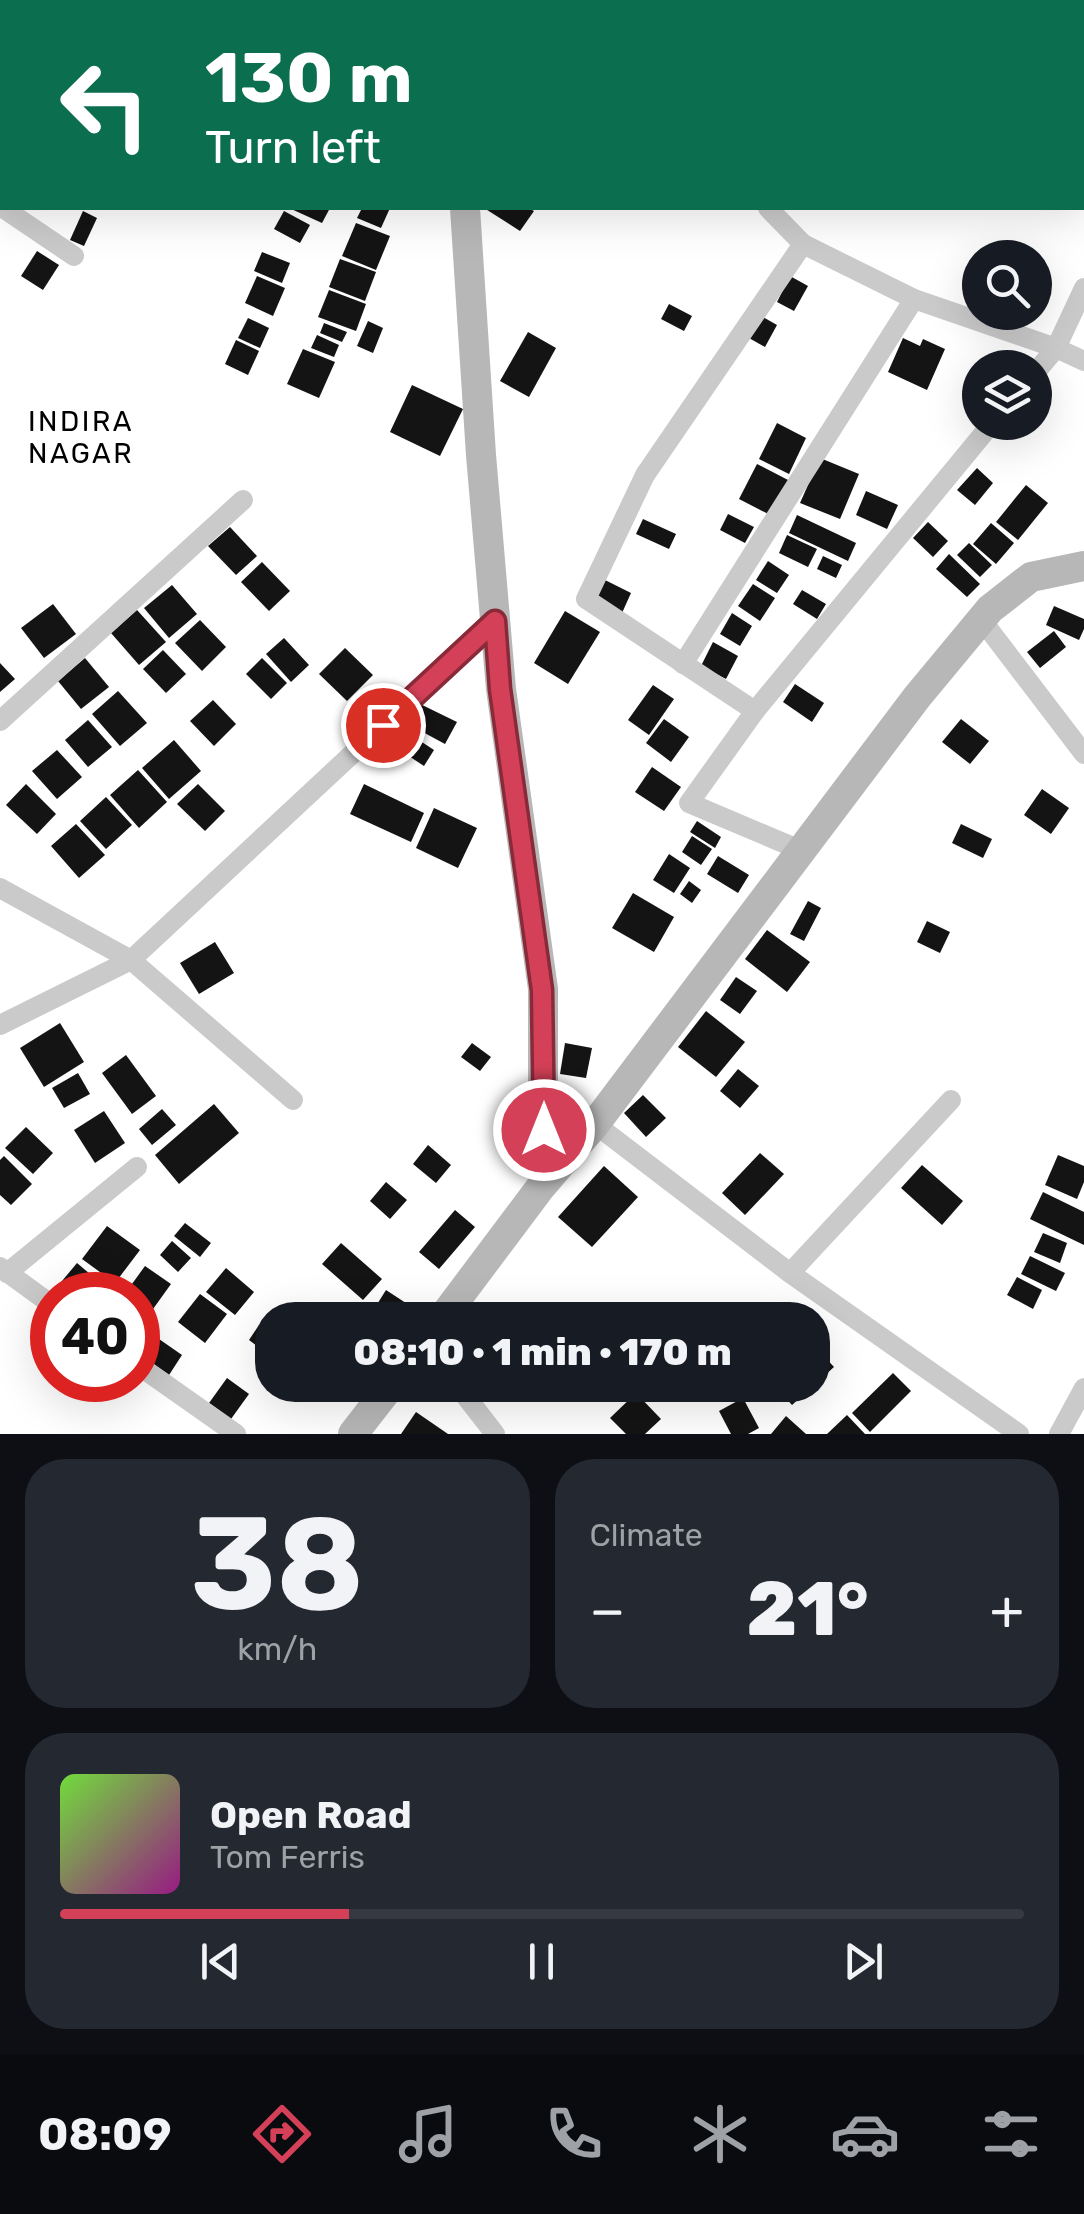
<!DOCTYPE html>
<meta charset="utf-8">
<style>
body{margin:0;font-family:Rubik,sans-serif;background:#242831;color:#f1f3f6;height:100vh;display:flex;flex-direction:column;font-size:38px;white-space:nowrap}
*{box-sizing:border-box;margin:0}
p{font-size:32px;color:#9ea1a6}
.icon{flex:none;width:55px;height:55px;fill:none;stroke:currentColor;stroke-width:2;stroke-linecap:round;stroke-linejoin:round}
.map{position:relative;height:1434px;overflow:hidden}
.side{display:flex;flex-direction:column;gap:25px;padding:25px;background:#0d0f14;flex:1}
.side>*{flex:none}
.guide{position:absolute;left:0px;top:0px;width:1085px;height:210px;box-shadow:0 10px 40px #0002;background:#0b6e4f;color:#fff;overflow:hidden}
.controls{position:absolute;left:962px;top:240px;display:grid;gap:20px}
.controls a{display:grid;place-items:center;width:90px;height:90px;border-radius:50%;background:#171b24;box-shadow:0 10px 40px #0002;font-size:50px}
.speed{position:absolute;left:30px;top:1272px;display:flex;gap:20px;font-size:50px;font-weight:700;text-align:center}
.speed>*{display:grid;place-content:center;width:130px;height:130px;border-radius:50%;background:#171b24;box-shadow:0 10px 40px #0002;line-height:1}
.speed .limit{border:15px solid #d22;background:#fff;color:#111}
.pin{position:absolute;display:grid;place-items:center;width:85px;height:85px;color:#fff;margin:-42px;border:5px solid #fff;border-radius:50%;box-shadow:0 2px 10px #0007}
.me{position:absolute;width:110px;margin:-55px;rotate:0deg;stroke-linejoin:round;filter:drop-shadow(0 0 8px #0008)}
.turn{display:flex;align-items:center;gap:35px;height:210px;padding:0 40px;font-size:45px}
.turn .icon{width:130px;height:130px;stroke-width:2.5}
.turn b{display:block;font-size:70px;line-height:85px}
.big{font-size:75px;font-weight:800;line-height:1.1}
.side .card{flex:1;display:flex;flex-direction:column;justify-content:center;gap:15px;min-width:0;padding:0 35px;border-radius:40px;background:#242831}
.side .dial{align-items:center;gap:0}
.dial b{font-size:130px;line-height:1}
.song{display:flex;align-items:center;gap:30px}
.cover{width:120px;height:120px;border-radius:15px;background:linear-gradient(135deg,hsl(100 70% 55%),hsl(310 70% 35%))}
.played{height:10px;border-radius:5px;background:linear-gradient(90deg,#d34057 30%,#363941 30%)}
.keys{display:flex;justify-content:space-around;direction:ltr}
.heat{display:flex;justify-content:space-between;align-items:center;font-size:55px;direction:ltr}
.side .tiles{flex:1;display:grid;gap:25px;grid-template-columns:1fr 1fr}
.card:last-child{grid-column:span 2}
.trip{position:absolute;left:255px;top:1302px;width:575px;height:100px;border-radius:40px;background:#171b24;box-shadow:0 10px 40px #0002;font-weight:800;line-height:100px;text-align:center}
.tab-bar{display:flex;height:160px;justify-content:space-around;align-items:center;background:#090b0e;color:#9ea1a6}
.tab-bar .icon{width:70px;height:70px}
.tab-bar .on{color:#d34057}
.tab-bar b{font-size:45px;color:#f1f3f6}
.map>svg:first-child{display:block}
.building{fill:#141414}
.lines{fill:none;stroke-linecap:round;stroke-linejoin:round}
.street{stroke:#cacaca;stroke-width:20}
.secondary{stroke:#b7b7b7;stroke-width:30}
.route-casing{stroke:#892a39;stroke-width:25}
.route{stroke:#d34057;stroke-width:18}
.labels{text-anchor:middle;stroke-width:10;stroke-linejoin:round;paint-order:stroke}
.neighbourhood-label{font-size:28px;letter-spacing:2.5px;fill:#000;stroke:#fff}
</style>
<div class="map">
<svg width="1084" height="1434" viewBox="0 0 1084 1434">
<rect width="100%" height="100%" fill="#fff"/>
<g class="building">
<polygon points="289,208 330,208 322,223"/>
<polygon points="362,208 390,208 381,228 357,218"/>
<polygon points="484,208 528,208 534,211 520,231"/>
<polygon points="83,211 97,218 84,246 70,240"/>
<polygon points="284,211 310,225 300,243 274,229"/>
<polygon points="356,223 390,236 376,270 342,256"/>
<polygon points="37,251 59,265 43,290 21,276"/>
<polygon points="262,252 290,263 282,283 254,271"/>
<polygon points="340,259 376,272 365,301 329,287"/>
<polygon points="257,276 285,288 273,316 245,303"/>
<polygon points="790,276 808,286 794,311 777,302"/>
<polygon points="329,290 366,304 356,331 318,317"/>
<polygon points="669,304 692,316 684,331 661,319"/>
<polygon points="761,316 777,325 765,347 749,338"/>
<polygon points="248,318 269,328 260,348 238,338"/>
<polygon points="368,321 383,328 373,353 357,346"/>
<polygon points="324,323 347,332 342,342 320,333"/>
<polygon points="528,332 556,348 529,397 500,381"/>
<polygon points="317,335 339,345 334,357 311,348"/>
<polygon points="903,338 920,346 923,339 945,349 927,390 888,372"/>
<polygon points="236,340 259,351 248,375 225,364"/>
<polygon points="303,349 335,362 319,398 287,384"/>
<polygon points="412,385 463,409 440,456 390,432"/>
<polygon points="777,423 806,438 789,474 759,459"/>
<polygon points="820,458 859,474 840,519 800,503"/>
<polygon points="757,464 790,481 772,516 739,499"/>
<polygon points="977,468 993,483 975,505 957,490"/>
<polygon points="1026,485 1048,503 1018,540 996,522"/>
<polygon points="866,491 898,505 887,529 856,515"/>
<polygon points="728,514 754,527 745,543 720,530"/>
<polygon points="797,515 856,543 848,561 789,533"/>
<polygon points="643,519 676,534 669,549 636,534"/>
<polygon points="928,522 948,541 933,557 913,538"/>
<polygon points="991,523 1014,543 996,564 973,544"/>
<polygon points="230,527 257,556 236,575 208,546"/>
<polygon points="787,535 817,549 808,567 779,553"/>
<polygon points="969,543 992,565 980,577 957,555"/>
<polygon points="949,554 980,584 967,597 936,569"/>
<polygon points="823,556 842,565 836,578 817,569"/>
<polygon points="768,561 789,575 777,593 756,580"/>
<polygon points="262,562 290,591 269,611 241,582"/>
<polygon points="605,580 631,593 622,613 595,601"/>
<polygon points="753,584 775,598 760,621 738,606"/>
<polygon points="172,585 197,614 169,638 144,608"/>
<polygon points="802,590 826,604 817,619 793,604"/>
<polygon points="53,604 76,634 44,658 21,628"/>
<polygon points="1054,606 1084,619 1084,629 1079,640 1046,625"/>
<polygon points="137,610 166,642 139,665 111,633"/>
<polygon points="565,611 600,632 568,684 534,663"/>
<polygon points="732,613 752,626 740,646 720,634"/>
<polygon points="200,620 226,647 202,671 175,643"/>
<polygon points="1054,631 1066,647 1040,668 1027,652"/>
<polygon points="284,638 309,665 291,682 266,654"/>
<polygon points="713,642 738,656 726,679 701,666"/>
<polygon points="345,648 373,675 347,701 319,674"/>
<polygon points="163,650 186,674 166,693 143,669"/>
<polygon points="85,658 109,687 81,709 58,681"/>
<polygon points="262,658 287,683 271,699 246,674"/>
<polygon points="0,663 15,679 0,692"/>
<polygon points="795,684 824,703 812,722 783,702"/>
<polygon points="653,685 674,699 649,735 628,720"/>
<polygon points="118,691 147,723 120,746 92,714"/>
<polygon points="213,700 236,724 214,746 190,721"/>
<polygon points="416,702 457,722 445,744 406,723"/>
<polygon points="664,719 689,737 671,762 646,743"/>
<polygon points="961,719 989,741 970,764 942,742"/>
<polygon points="88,720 112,747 88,767 65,740"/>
<polygon points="399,727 434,750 424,766 389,743"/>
<polygon points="174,740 201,771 169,799 142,768"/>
<polygon points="57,750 82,777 57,799 32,771"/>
<polygon points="652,767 681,787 664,811 635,792"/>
<polygon points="138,770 167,802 139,828 110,795"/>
<polygon points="26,784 56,814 37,834 6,805"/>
<polygon points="198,784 225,811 205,831 177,804"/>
<polygon points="364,784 424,813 411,842 350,814"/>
<polygon points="1042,789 1069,808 1051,834 1024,815"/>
<polygon points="106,797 132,825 106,849 80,821"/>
<polygon points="434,808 477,828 458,868 416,848"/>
<polygon points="697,821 721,837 715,848 690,832"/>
<polygon points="76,824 105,855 79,878 51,846"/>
<polygon points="961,824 992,839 983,858 952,843"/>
<polygon points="692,836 712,849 701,865 682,852"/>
<polygon points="669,854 690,868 674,893 653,880"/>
<polygon points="718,856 749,875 738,893 707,874"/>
<polygon points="689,881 701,890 692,903 680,894"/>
<polygon points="633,893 674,917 654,952 612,928"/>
<polygon points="808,901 821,908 804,941 790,934"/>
<polygon points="927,921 950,932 940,953 917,942"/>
<polygon points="767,930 810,962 787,992 745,959"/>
<polygon points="215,942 234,973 199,994 180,963"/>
<polygon points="736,977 757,991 740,1014 720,1000"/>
<polygon points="706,1011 745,1042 716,1077 678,1047"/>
<polygon points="60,1023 84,1062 44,1087 20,1048"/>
<polygon points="472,1043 491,1057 480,1071 461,1057"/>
<polygon points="565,1043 592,1048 586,1078 560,1074"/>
<polygon points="126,1055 156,1096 132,1114 102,1073"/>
<polygon points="738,1069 759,1086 740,1108 720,1091"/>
<polygon points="78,1073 90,1094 64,1108 52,1088"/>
<polygon points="643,1095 666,1118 646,1137 624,1113"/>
<polygon points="214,1104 239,1133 179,1184 155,1155"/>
<polygon points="162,1109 176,1125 152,1145 139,1129"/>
<polygon points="104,1111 125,1143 95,1163 74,1130"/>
<polygon points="26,1127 53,1153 33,1174 5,1148"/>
<polygon points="428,1145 451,1165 436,1183 413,1164"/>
<polygon points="760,1153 784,1174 745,1215 722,1193"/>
<polygon points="1058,1155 1084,1166 1084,1182 1077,1199 1045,1185"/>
<polygon points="4,1156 32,1184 11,1205 0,1195 0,1160"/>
<polygon points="922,1165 963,1201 942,1225 901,1188"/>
<polygon points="604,1166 638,1197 592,1247 558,1217"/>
<polygon points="386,1182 407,1200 390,1219 370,1201"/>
<polygon points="1043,1192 1084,1212 1084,1245 1030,1219"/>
<polygon points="455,1210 475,1227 439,1269 419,1252"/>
<polygon points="185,1223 211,1243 200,1257 174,1236"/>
<polygon points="107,1226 140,1250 115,1283 82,1259"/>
<polygon points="1043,1233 1067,1243 1060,1263 1034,1252"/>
<polygon points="172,1241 191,1258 178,1272 160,1255"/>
<polygon points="341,1243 382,1279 363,1300 322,1264"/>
<polygon points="1030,1256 1065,1273 1056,1291 1021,1274"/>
<polygon points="77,1263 103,1285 95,1295 54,1295 52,1293"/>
<polygon points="145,1266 171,1284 148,1316 138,1309 138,1295 124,1295"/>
<polygon points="226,1268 254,1292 235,1315 206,1292"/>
<polygon points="1017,1277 1042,1290 1033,1309 1007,1295"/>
<polygon points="386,1290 412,1307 404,1320 398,1320 376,1306"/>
<polygon points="200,1294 227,1314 205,1343 178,1322"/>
<polygon points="259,1325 272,1335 261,1349 249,1340"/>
<polygon points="159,1339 182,1355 169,1375 146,1359"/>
<polygon points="812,1343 834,1367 792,1405 774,1385 812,1385"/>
<polygon points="893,1373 911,1391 870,1432 852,1413"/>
<polygon points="227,1378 249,1394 231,1419 209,1403"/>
<polygon points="636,1393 661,1419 645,1434 626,1434 610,1418"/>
<polygon points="743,1398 759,1428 748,1434 731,1434 719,1411"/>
<polygon points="416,1412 448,1434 401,1434"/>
<polygon points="847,1415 865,1434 827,1434"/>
<polygon points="786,1416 806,1434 771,1434"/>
</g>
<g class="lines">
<g class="street">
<polyline points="40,0 43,2"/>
<polyline points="205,0 208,2"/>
<polyline points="388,0 393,2"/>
<polyline points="578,0 580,2"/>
<polyline points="0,91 2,93"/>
<polyline points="1082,132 1084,133"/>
<polyline points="0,206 74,256"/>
<polyline points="768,208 803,244 645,475 586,599 755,711 689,803 800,850"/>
<polyline points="803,244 914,299 1056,348 1084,361"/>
<polyline points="1035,373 1056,348 1084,288"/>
<polyline points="981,619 1084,754"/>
<polyline points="683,664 914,299"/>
<polyline points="755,711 993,422"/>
<polyline points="0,721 243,500"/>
<polyline points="0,888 131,960 293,1100"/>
<polyline points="0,1025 131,960 495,621"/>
<polyline points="595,1124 790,1273 1019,1434"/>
<polyline points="0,1267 52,1305"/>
<polyline points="7,1273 137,1167"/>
<polyline points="790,1273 951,1100"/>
<polyline points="138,1365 236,1434"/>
<polyline points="457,1385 495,1434"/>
<polyline points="1059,1434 1084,1388"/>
</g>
<g class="secondary">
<polyline points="452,2 452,0"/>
<polyline points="465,208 481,455 501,689 543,989 543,1130 565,1160"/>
<polyline points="441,1320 540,1188 595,1124 917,697 990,609 1031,577 1084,566"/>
<polyline points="353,1434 391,1385"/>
</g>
</g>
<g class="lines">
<g class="route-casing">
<polyline id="route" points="383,725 495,621 500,689 542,990 544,1130"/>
</g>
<use href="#route" class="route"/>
</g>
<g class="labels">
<g class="neighbourhood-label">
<text x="81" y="431">INDIRA<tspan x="81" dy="32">NAGAR</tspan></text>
</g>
</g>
</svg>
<div class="controls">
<a><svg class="icon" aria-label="search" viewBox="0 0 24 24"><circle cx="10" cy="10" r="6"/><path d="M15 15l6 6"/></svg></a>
<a><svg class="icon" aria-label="layers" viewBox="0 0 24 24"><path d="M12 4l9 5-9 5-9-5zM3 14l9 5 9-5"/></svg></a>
</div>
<div class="speed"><div class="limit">40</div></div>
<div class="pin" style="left:383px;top:725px;background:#d93025"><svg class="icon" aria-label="arrive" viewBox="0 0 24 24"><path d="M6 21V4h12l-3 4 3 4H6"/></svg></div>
<svg class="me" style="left:544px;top:1130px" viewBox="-20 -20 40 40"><circle r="17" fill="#d34057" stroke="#fff" stroke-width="3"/><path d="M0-11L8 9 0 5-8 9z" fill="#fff"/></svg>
<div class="trip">08:10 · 1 min · 170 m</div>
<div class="guide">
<div class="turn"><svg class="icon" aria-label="left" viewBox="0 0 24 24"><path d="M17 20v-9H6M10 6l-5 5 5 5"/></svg><div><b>130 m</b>Turn left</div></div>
</div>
</div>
<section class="side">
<div class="tiles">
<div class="card dial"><b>38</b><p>km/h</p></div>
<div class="card"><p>Climate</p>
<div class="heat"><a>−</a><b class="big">21°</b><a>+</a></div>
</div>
<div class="card">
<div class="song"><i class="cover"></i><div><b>Open Road</b><p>Tom Ferris</p></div></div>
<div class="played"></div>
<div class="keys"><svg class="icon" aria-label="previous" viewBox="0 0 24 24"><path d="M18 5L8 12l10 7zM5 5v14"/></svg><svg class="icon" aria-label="pause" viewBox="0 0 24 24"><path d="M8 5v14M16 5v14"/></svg><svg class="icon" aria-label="next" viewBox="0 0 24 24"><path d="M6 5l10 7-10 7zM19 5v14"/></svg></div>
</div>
</div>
</section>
<nav class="tab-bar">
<b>08:09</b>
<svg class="icon on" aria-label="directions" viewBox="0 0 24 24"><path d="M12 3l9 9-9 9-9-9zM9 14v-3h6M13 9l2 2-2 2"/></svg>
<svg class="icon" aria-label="music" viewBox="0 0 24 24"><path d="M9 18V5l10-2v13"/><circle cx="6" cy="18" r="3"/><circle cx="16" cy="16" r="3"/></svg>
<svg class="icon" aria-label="phone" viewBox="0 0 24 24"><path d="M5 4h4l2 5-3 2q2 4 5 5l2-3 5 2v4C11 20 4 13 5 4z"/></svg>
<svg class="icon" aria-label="climate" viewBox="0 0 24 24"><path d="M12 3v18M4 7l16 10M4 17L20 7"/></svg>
<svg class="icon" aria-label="car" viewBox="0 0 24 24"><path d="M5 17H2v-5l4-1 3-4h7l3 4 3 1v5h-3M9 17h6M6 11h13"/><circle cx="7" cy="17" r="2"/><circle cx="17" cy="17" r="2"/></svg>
<svg class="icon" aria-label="filters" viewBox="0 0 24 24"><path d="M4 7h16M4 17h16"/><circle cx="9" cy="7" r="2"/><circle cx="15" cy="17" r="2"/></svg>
</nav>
